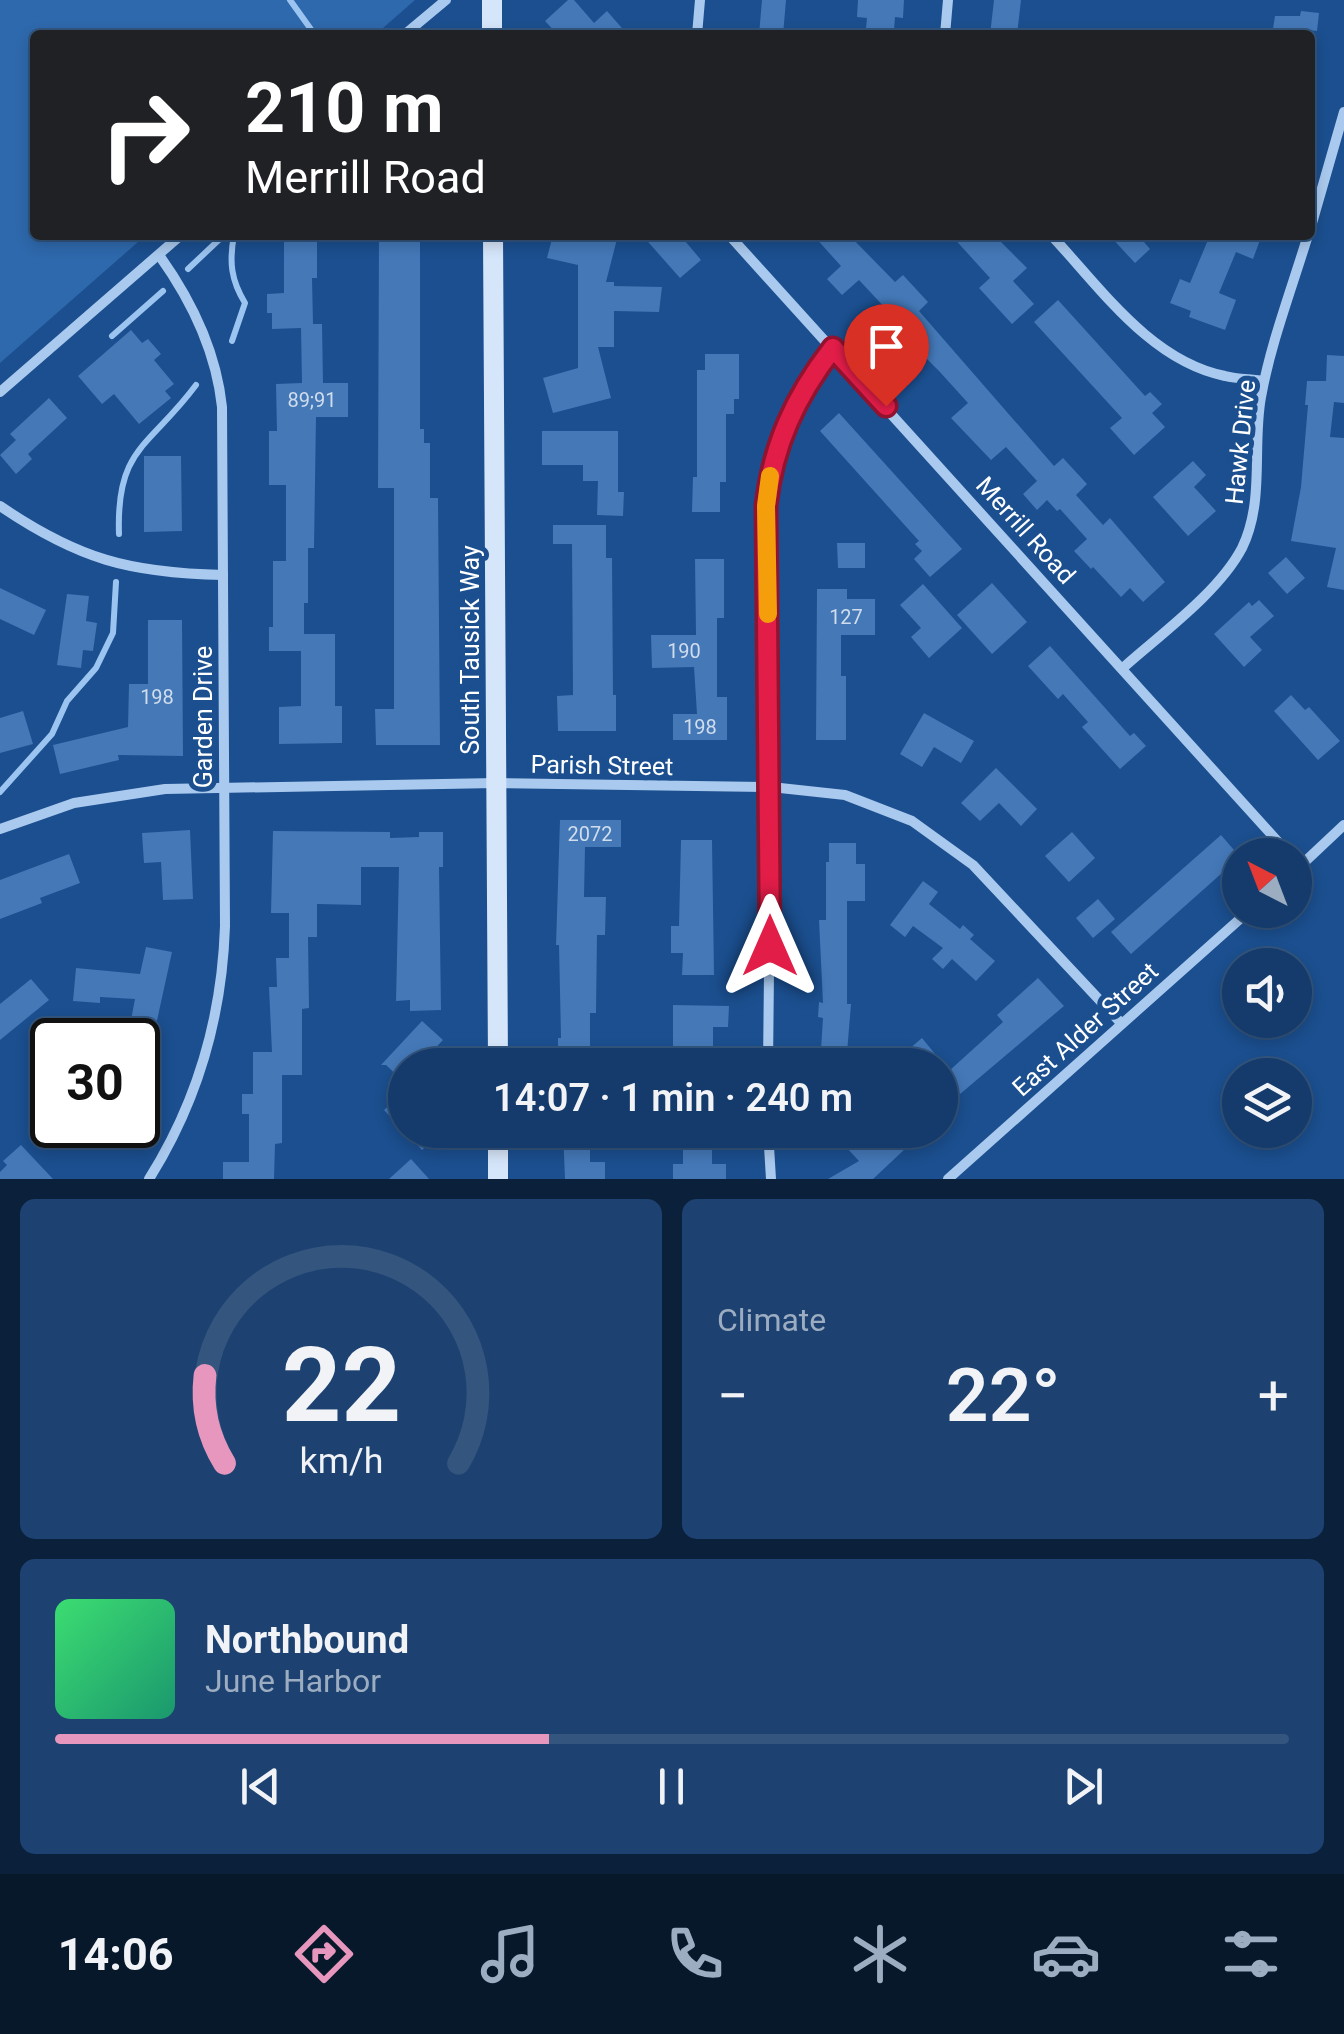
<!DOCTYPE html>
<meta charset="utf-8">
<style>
body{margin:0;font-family:Roboto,sans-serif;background:#1d4271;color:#f1f3f6;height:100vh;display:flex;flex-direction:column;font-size:38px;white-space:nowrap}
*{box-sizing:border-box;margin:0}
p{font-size:32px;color:#9dadc1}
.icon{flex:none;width:55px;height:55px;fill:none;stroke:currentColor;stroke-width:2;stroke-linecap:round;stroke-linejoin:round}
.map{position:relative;height:1179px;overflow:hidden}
.panel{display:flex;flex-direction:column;gap:20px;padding:20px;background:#0b203b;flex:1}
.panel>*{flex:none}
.top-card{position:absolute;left:30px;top:30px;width:1285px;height:210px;border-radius:10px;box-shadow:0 5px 15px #0003,0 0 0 2px #33557e;background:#202124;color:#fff;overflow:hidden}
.needle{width:65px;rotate:318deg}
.buttons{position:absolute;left:1222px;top:838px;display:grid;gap:20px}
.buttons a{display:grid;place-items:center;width:90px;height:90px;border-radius:50%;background:#143b6b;box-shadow:0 5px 15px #0003,0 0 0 2px #33557e;font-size:50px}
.speed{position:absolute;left:30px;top:1018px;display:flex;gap:20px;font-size:50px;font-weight:700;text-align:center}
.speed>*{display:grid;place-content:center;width:130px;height:130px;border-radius:50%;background:#143b6b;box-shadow:0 5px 15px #0003,0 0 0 2px #33557e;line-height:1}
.speed .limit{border:5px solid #111;border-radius:15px;background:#fff;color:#111}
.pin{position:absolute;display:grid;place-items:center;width:85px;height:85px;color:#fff;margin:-102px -42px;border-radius:50% 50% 50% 0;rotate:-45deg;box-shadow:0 0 10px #0007}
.pin .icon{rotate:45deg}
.me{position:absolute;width:110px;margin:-55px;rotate:0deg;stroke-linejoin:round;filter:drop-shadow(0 0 8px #0008)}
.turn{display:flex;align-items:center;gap:35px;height:210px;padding:0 50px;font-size:45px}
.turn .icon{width:130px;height:130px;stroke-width:2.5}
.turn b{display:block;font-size:70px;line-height:85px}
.big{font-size:75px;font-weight:600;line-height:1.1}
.panel .card{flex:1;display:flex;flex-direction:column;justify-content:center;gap:15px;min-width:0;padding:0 35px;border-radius:15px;background:#1d4271}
.panel .dial{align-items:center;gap:0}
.dial svg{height:260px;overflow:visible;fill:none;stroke:#33557e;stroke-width:7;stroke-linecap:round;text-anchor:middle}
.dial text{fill:#f1f3f6;stroke:none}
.song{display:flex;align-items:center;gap:30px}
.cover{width:120px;height:120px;border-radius:15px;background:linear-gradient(135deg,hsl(140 70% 55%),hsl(160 70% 35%))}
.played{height:10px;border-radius:5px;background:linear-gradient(90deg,#e797bd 40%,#33557e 40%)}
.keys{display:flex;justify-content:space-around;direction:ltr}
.heat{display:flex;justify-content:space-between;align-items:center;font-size:55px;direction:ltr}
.panel .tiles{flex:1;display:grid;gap:20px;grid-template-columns:1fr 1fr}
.card:last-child{grid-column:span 2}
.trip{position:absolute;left:388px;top:1048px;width:570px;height:100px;border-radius:50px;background:#143b6b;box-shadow:0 5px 15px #0003,0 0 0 2px #33557e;font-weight:600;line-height:100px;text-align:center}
.tab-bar{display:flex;height:160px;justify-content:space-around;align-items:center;background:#08182b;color:#9dadc1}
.tab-bar .icon{width:70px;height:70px}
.tab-bar .on{color:#e797bd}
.tab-bar b{font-size:45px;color:#f1f3f6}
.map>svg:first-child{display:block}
.green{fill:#2e69ad}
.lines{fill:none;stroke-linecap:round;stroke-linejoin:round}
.stream{stroke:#9cc4f0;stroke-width:6}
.building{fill:#4478b7}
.street{stroke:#a9c9ee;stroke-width:10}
.secondary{stroke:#d6e6fa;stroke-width:20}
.route-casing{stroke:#92132f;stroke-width:25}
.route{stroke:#e11d48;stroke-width:18}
.slow{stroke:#f59e0b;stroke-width:18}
.labels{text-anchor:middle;stroke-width:10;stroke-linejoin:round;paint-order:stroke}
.number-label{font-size:20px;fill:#d0dded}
.street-label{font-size:25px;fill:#fff;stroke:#1b4f8f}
</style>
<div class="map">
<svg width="1344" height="1179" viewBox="0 0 1344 1179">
<rect width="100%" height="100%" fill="#1b4f8f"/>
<polygon class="green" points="0,0 415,0 375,35 35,35 35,235 146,235 0,363"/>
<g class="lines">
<g class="stream">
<polyline points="290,0 315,35"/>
<polyline points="188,269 224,235"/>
<polyline points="112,336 163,291"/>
<path d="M232 341 245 303C231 280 229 262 234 235"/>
<path d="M119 534C116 447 150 447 196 385"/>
<polyline points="0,792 52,734 67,701 96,668 113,633 116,582"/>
</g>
</g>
<g class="building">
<polygon points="568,0 574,0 594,23 607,11 628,35 558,35 545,21"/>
<polygon points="762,0 786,0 783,35 759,35"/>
<polygon points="858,0 904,0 903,18 895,17 894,30 866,28 867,18 857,17"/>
<polygon points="994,0 1021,0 1017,35 990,35"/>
<polygon points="1301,11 1319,13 1317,31 1306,30 1306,35 1272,35 1275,16 1300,16"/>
<polygon points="284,235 317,235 317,278 312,278 313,324 322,324 323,383 348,383 348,417 316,417 314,548 308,548 308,603 304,603 304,634 335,634 335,706 342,706 342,743 279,744 279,707 301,706 301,651 269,651 269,627 273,627 273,561 286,561 286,485 269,485 269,431 277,431 276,384 302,383 301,328 272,329 272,313 267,313 267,294 284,293"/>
<polygon points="379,235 420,235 420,429 424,429 424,443 430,443 430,498 438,498 440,745 376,745 375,709 394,709 394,488 378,488"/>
<polygon points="553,235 618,235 606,282 614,282 614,286 662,287 659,312 614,311 614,347 598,347 611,398 553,413 543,378 578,368 578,265 547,258"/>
<polygon points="642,235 680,235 701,260 680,278"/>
<polygon points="813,235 849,235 895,282 903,275 928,302 919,311 1054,466 1063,458 1087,484 1076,495 1103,525 1110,518 1165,582 1143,602 1130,588 1121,597 1093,567 1091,569 1074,551 1087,539 1060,509 1057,511 1047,500 1037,510 1023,494 1037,481 1006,447 991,460 951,418 968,403 939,371 921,353 905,367 867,327 887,310 859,280 842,295 827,279 841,266"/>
<polygon points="951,235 994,235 1027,268 1013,281 1034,304 1012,324 979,288 990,278"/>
<polygon points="1109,235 1138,235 1150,249 1135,263"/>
<polygon points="1210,235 1248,235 1260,240 1253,259 1236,252 1219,293 1236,300 1225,330 1189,317 1191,311 1170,303 1180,279 1190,283"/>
<polygon points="1058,300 1145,396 1150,392 1162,404 1152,413 1165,427 1134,455 1110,428 1122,418 1034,322"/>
<polygon points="131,330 142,343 148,339 161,354 154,360 174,384 165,391 171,398 139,424 114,394 102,404 78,376"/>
<polygon points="705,354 739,354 739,399 734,399 734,414 726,414 726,482 720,482 720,512 692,512 693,477 697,477 697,370 705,370"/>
<polygon points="1327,355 1344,356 1344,403 1334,402 1330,437 1344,438 1344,590 1327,587 1336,548 1291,541 1301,487 1308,405 1305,405 1307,381 1326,381"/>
<polygon points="49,398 67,418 28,454 32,459 16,474 0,455 16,440 10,434"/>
<polygon points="839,413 962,549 930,577 914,559 922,551 915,544 919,541 820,431"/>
<polygon points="542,431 618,431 618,492 624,492 623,516 597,515 598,481 583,481 583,465 542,465"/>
<polygon points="144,456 181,456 182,531 144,532"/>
<polygon points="1193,461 1206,475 1194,487 1216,511 1188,536 1153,497"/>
<polygon points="553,525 606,525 606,558 612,558 613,695 616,695 616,731 558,731 557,696 573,695 572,544 553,544"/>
<polygon points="837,543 865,543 865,568 838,568"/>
<polygon points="1286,557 1305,578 1287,594 1268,573"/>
<polygon points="695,559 724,559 724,618 717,618 717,697 727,697 727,740 673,740 673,714 697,714 694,667 652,668 651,635 696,635"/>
<polygon points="992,583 1027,622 992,654 957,615"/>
<polygon points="923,584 962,628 929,658 911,637 921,628 900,605"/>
<polygon points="0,588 46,610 34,635 0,619"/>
<polygon points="817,589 847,589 847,599 875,599 875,635 841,635 841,676 846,676 846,740 816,740"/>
<polygon points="67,594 89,596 86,621 97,623 93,651 83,650 81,668 57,665"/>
<polygon points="1259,600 1274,616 1250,637 1262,650 1244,667 1214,634 1249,602 1252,606"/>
<polygon points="148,620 182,620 183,756 118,755 119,760 60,774 53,745 128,727 129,684 148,684"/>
<polygon points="1050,646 1130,736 1134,733 1146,746 1120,769 1082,727 1088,722 1063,694 1058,699 1028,666"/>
<polygon points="1291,695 1305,710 1309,707 1340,741 1318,760 1274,711"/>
<polygon points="23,711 33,744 0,753 0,718"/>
<polygon points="924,713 974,741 961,763 934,747 922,767 900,754"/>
<polygon points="996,768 1037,809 1021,826 999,803 980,821 961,803"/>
<polygon points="560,820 621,820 621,847 585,847 584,897 606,897 605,935 597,935 596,1013 590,1013 590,1065 568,1065 569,1058 558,1058 558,1038 561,1038 559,945 556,945"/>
<polygon points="190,830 193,899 163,900 161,862 144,863 142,833"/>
<polygon points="273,831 390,832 390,838 419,837 419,832 443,832 443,867 439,867 441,1010 410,1011 410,1000 396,1001 399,867 361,867 361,905 317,904 317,937 308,937 309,1008 302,1009 302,1075 282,1075 282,1143 275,1144 274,1179 223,1179 223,1162 249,1162 249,1114 242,1114 242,1094 253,1094 253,1052 272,1052 269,987 277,987 276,958 289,958 289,913 271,913"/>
<polygon points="1072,832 1095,858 1069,882 1045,856"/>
<polygon points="1221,835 1240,857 1131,954 1111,932"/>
<polygon points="681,840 712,840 714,975 682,975 683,953 671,953 671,926 679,926"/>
<polygon points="829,843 856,843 856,864 865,864 865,901 847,901 847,1004 851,1004 846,1065 820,1065 823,1018 818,1017 819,1002 823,1003 819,920 826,920 826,862 829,862"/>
<polygon points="69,854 80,883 40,898 42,903 0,919 0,880"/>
<polygon points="923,881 938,892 929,904 960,929 963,925 974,935 970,939 995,961 976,981 952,959 943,969 932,959 943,948 913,926 905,937 890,925"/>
<polygon points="1098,899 1115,919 1093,938 1076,918"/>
<polygon points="146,947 172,952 156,1025 131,1020 135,999 100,997 100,1003 73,1001 76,968 140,974"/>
<polygon points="1038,978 1064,1006 940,1111 940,1065 911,1065 902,1055 922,1038 949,1071 1003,1022 997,1015"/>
<polygon points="31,979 49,1000 0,1040 0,1004"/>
<polygon points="673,1005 729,1006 728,1027 713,1027 713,1065 684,1065 684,1048 673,1048"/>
<polygon points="422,1021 443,1040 419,1065 405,1065 405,1083 386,1065 381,1065"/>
<polygon points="405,1091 405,1130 444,1130 422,1150 384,1110"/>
<polygon points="563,1130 590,1130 590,1162 605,1162 605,1179 565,1179"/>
<polygon points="683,1130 712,1130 712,1164 726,1164 726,1179 673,1179 673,1164 683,1164"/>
<polygon points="864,1130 878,1146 892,1133 906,1148 873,1179 828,1179 859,1161 846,1147"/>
<polygon points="21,1145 53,1179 0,1179 0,1172 7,1165 3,1161"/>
<polygon points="411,1159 429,1179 389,1179"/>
</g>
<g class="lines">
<g class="street">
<polyline points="404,35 446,0"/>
<polyline points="697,35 700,0"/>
<polyline points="945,35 948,0"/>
<polyline points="1310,230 1344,112"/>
<polyline points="729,235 1290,855"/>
<path d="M1051 235C1100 287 1150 361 1225 376 1237 379 1251 379 1264 381"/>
<polyline points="0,392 181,235"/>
<path d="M0 506C78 559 129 573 223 575"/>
<path d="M1124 667C1161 634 1219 592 1242 548 1265 501 1252 446 1261 397 1271 342 1292 288 1308 235"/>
<polyline points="0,829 74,803 165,789 496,783 771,787 845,795 912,821 973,865 1121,1023"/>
<polyline points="1295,871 1344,825"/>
<polyline points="768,1065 771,787 766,506 778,442 809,379 833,349"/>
<polyline points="768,1130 771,1179"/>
<path d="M149 1179C198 1101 222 1018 225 926L222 407C216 350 192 301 159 255"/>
<polyline points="948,1179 1250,910"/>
</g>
<g class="secondary">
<polyline points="492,0 492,35"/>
<polyline points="493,235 498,1065"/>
<polyline points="498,1130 498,1179"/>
</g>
</g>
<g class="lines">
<g class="route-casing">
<path id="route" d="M770 946 766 506C773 445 795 397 833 348L886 406"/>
</g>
<use href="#route" class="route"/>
<polyline class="slow" points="768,614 766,506 770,476"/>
</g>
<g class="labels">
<g class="number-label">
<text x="312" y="407">89;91</text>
<text x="846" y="624">127</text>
<text x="684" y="658">190</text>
<text x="157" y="704">198</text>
<text x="700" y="734">198</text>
<text x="590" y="841">2072</text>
</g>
<g class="street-label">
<text transform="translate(1240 442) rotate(-84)" y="9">Hawk Drive</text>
<text transform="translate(1026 530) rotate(48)" y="9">Merrill Road</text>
<text transform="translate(470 650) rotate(-90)" y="9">South Tausick Way</text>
<text transform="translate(203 717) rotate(-90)" y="9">Garden Drive</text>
<text transform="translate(602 765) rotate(1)" y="9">Parish Street</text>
<text transform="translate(1085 1029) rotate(-42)" y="9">East Alder Street</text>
</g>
</g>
</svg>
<div class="buttons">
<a><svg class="needle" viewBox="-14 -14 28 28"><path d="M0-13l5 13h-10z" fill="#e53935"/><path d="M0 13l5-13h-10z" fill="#9dadc1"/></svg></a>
<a><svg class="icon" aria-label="sound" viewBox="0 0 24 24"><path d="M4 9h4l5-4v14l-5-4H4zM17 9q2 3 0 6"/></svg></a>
<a><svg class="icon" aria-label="layers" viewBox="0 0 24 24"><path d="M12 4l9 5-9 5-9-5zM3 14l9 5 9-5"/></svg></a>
</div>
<div class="speed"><div class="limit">30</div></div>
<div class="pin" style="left:886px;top:406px;background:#d93025"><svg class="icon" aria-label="arrive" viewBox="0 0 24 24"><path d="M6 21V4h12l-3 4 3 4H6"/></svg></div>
<svg class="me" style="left:770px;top:946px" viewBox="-20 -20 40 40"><path d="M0-17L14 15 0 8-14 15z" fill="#e11d48" stroke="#fff" stroke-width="4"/></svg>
<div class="trip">14:07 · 1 min · 240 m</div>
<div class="top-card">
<div class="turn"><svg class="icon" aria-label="right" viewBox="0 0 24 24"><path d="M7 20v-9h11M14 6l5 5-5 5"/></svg><div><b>210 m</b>Merrill Road</div></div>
</div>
</div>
<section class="panel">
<div class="tiles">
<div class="card dial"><svg viewBox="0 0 100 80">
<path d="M14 69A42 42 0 1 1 86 69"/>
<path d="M14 69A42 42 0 0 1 8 42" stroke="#e797bd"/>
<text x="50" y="56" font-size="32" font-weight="700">22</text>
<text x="50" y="72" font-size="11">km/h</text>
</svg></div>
<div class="card"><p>Climate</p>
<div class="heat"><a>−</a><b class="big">22°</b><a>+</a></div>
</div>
<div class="card">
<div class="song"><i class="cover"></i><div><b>Northbound</b><p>June Harbor</p></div></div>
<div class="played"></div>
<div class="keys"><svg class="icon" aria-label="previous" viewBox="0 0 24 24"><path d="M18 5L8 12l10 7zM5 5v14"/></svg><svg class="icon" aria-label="pause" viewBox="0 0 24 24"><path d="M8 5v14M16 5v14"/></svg><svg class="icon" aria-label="next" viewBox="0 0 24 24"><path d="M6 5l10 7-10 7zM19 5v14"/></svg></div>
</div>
</div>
</section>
<nav class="tab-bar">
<b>14:06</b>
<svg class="icon on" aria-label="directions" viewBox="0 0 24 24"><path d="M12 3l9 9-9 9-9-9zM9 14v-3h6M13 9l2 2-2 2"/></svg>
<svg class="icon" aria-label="music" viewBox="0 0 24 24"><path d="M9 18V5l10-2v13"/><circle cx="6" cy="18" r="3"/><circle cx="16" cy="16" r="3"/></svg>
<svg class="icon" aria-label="phone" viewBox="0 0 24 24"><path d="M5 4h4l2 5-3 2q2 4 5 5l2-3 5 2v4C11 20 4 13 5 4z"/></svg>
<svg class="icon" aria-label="climate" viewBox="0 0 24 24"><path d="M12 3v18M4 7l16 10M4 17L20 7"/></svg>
<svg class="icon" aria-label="car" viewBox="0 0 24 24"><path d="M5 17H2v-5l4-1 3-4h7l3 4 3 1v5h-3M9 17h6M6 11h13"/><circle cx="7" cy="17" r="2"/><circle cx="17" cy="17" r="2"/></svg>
<svg class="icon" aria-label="filters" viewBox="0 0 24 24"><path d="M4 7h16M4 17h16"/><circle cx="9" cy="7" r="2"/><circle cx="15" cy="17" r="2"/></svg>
</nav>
